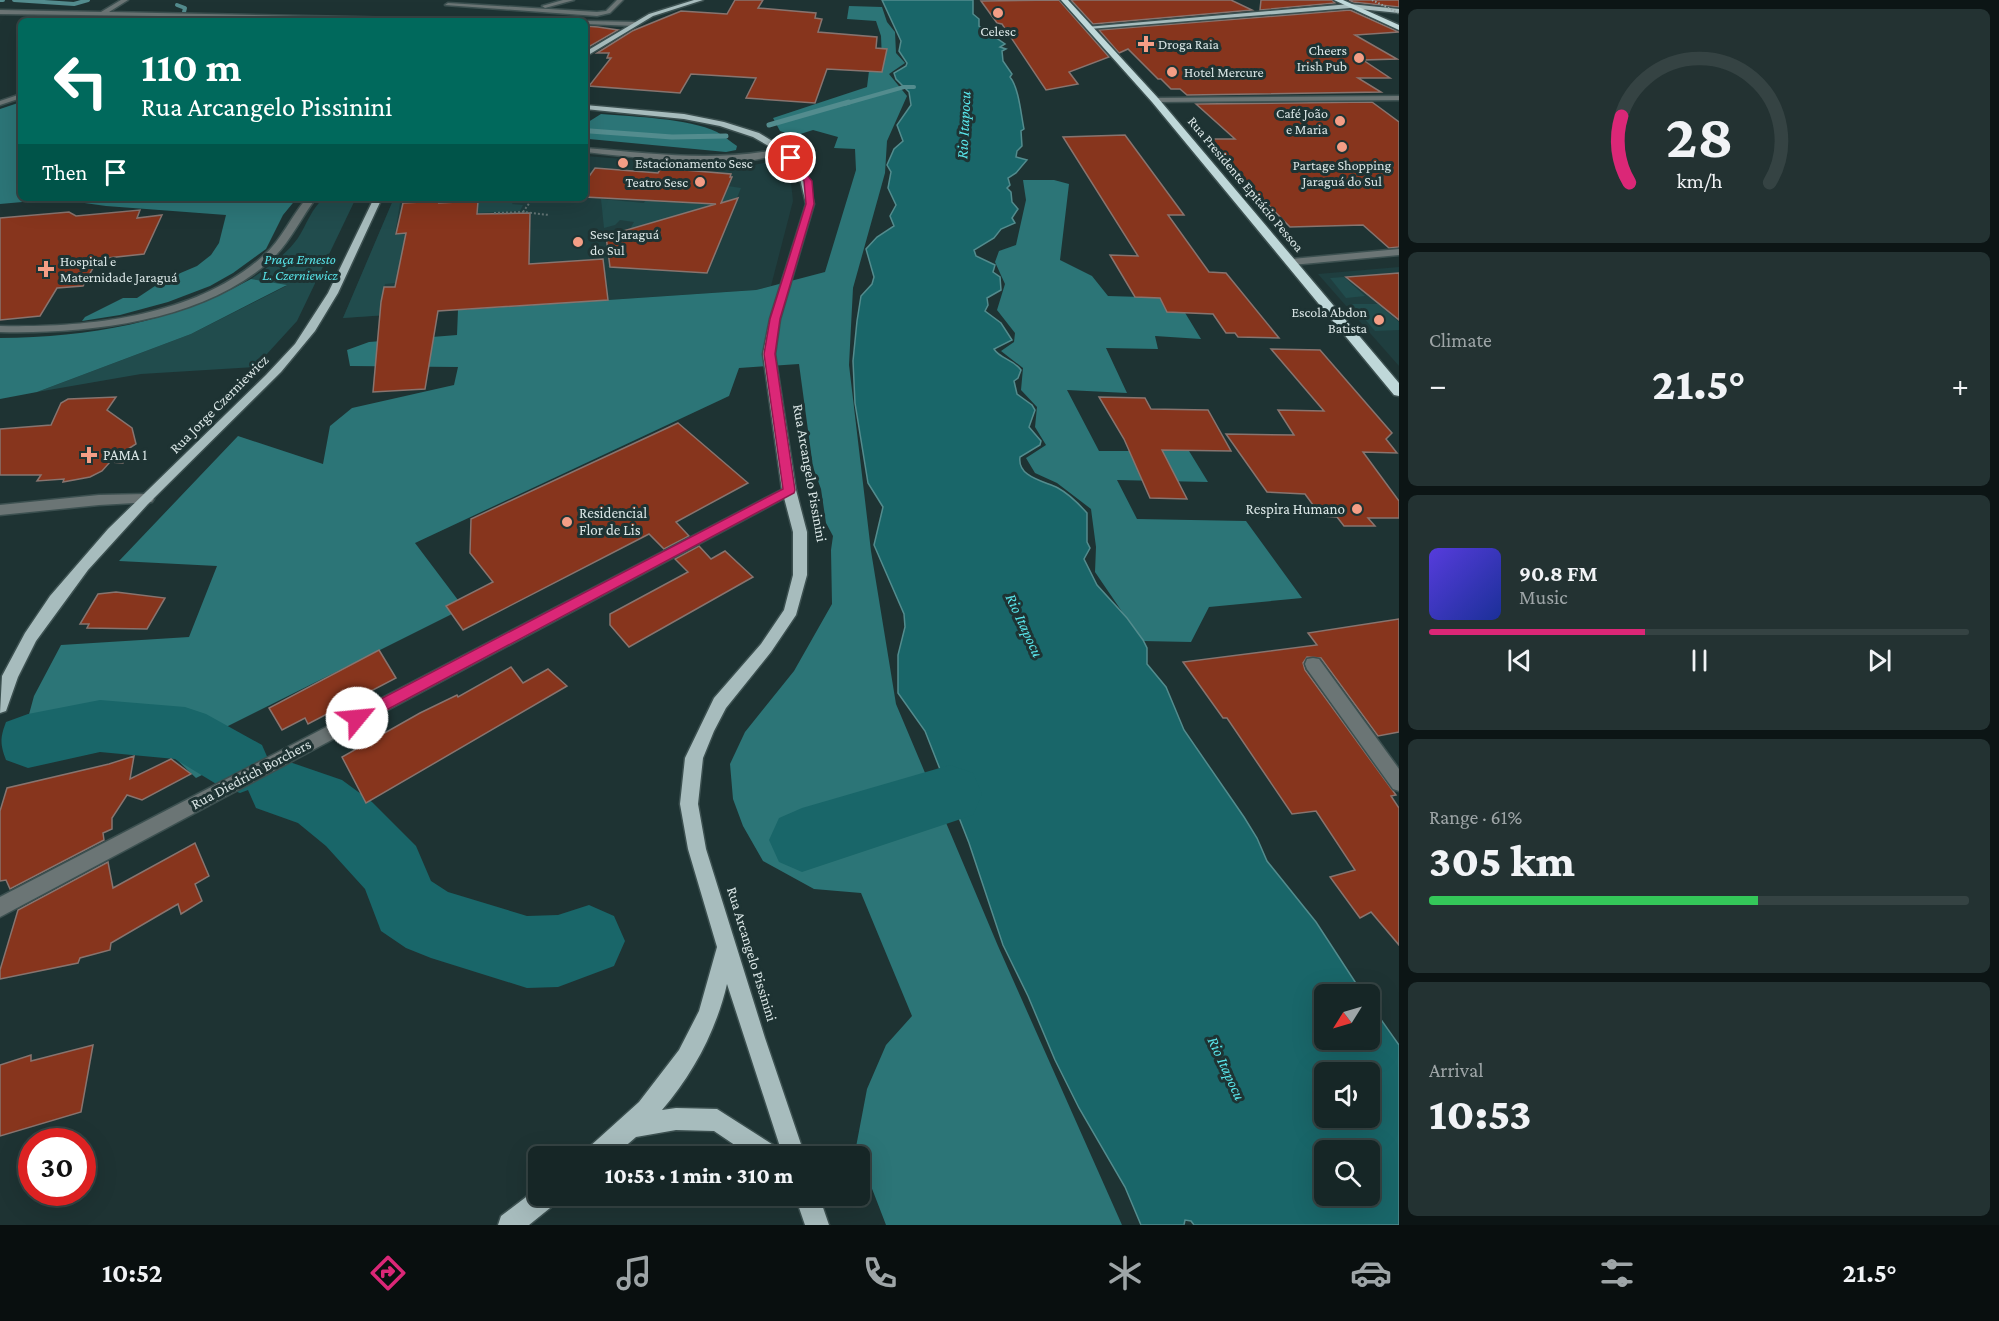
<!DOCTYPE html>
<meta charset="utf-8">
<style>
body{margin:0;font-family:"Crimson Pro",serif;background:#233232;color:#f1f3f6;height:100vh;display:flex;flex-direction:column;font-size:22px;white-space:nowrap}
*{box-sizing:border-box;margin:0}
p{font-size:20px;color:#9ea5a7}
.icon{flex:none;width:33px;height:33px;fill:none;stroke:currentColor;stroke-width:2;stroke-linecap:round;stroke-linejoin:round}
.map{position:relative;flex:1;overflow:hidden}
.panel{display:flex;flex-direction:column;gap:9px;padding:9px;background:#0c1515;width:600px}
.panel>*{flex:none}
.hud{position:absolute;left:18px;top:18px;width:570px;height:183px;border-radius:9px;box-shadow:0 6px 24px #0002,0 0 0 2px #354343;background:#00695c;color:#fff;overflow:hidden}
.needle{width:39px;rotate:233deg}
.fabs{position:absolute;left:1314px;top:984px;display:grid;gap:12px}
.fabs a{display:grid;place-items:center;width:66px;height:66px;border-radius:9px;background:#162626;box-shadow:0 6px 24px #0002,0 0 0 2px #354343;font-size:30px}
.speed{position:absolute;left:18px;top:1128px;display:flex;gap:12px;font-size:30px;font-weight:700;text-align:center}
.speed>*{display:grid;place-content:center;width:78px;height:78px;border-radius:50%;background:#162626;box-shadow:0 6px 24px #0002,0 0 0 2px #354343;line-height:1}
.speed .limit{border:9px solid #d22;background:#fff;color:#111}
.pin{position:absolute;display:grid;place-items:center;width:51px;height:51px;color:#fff;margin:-26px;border:3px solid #fff;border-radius:50%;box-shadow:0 2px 6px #0007}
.me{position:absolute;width:66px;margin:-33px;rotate:62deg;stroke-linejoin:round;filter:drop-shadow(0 0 4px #0008)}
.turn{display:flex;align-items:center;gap:21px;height:126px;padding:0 24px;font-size:27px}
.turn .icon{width:78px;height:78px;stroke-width:2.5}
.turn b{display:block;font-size:42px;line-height:51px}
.then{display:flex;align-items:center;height:57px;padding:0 24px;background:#0003;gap:12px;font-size:22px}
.big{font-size:45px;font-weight:800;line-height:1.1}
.panel .card{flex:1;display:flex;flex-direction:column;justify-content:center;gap:9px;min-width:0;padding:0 21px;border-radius:9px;background:#233232}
.panel .dial{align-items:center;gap:0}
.dial svg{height:156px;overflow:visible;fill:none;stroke:#354343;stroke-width:7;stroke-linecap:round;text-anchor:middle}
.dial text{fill:#f1f3f6;stroke:none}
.song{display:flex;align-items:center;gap:18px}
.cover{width:72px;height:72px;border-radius:9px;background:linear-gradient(135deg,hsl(250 70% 55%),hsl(230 70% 35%))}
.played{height:6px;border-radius:3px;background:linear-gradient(90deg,#db2777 40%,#354343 40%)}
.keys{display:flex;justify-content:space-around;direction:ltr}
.heat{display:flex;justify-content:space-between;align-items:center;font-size:33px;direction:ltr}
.charge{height:9px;border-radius:4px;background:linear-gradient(90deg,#34c759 61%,#354343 0)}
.trip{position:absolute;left:528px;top:1146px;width:342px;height:60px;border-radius:9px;background:#162626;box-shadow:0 6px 24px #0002,0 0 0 2px #354343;font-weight:800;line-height:60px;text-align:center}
.dock{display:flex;height:96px;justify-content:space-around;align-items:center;background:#090f0f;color:#9ea5a7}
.dock .icon{width:42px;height:42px}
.dock .active{color:#db2777}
.dock b{font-size:27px;color:#f1f3f6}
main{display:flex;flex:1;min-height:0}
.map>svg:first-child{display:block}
.built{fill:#1f3e3f}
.green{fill:#214c4d}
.forest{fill:#2c7577}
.water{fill:#196669;stroke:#538c8e;stroke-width:1.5;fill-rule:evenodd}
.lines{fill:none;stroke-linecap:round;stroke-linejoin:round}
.stream-far1{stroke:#538c8e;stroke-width:4}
.stream{stroke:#538c8e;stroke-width:5}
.river{fill:#196669;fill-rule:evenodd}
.building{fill:#87351d;stroke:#88746f;stroke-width:1.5}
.minor-casing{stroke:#3c5050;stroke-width:3}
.major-casing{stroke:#3c5050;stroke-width:3}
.highway-casing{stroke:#3c5050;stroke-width:3}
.path{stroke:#627474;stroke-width:2;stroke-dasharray:2 2;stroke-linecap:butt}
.minor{fill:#6b7575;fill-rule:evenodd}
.major{fill:#a7bcbd;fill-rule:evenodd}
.highway{fill:#bfd8d9;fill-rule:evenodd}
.rail{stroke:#95a4a4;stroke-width:2;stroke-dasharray:1.5 2;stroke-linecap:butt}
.route{fill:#db2777;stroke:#8e194d;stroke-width:1.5}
.poi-dot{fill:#f49e86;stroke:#1e3333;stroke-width:2}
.labels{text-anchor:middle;stroke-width:6;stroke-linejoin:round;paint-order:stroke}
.far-poi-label{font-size:14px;fill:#dae6e6;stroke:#1e3333;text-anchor:start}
.far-street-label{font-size:14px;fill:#dae6e6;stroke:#1e3333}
.far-park-label{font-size:14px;font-style:italic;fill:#58e4e9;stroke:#1e3333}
.street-label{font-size:15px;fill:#dae6e6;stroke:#1e3333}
.poi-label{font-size:15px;fill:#dae6e6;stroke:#1e3333;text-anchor:start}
.water-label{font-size:16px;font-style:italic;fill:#59e5ea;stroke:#1e3333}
</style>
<main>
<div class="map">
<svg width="1399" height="1225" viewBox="0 0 1399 1225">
<rect width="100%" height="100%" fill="#1e3333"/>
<g class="built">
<polygon points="585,156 738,168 779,160 790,173 793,201 771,286 756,290 343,318 394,198 585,198"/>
<polygon points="1399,267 1399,366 1318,274"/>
</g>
<g class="green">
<polygon points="661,168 731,175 728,186 741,188 707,273 608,267 634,222 620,220 615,225 604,228 601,199 644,203"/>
<path d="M324 198H356L297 321 255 367 141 374 37 392 191 334 286 286 251 279C268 267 286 255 298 238 307 224 311 209 324 198Z"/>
<polygon points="394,198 433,198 431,201 400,203 395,234 406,234 398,272 407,282 385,284 380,308 431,312 343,318"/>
<polygon points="440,198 517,198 512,204 523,205 520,211 477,213 478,201 439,203"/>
<polygon points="1344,277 1365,296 1346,298 1330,278"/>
<polygon points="1352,304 1378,304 1399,322 1399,330 1375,331"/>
</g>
<g class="forest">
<polygon points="849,6 882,7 887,22 895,32 896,53 905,63 889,74 907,96 887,141 885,173 853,288 849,365 871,551 896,704 998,946 1122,1225 886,1225 856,1147 867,1089 886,1045 912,1016 861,893 814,889 763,861 743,826 733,799 730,764 745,732 794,671 832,604 831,550 833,536 826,523 821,489 813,467 799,364 739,368 729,396 415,543 464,608 224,728 236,758 196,778 173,756 114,740 16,762 34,696 61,645 189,637 217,566 119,561 238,436 323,464 330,426 352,408 454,385 458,367 350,366 347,350 369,342 457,335 458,310 756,290 825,272 856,170 855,149 834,148 838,137 813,130 794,136 780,131 773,118 867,87 869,71 882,60 881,36 876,21 847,19"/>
<polygon points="21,102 21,198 297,198 283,215 266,249 233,273 210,286 168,302 120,315 82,321 85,317 123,298 137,298 164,280 197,266 211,255 219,243 226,215 106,206 56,199 0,204 0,109"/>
<path d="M601 114C634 117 688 118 717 132 724 136 731 142 737 146L736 150 726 152 589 139 585 136V124Z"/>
<polygon points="1023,180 1054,180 1069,184 1060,260 1092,276 1108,296 1176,298 1201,339 1155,336 1158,349 1106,348 1127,393 1067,390 1099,451 1189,451 1208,482 1117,480 1137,519 1246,521 1302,598 1209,607 1191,642 1142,641 1095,572 1096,547 1091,509 1057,483 1035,473 1026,458 1046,445 1035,427 1037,407 1021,390 1023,368 1001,351 1014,342 1015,333 997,310 1005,284 995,262 999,251 1016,245 1026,200"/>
<path d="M251 279 287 285 191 334 37 392 0 399V338C91 337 170 323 251 279Z"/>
</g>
<path class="water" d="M882 0H973V14L979 19V26L1005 44 1000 47 1006 49 1002 51 1003 61 1012 74 1010 77C1019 88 1021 115 1024 129L1021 131 1022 146 1017 151 1016 157 1027 160 1016 173 1008 178 1010 185 1007 188 1011 192 1012 202 1018 209 1012 218 1015 223 1001 229 994 238 974 250 976 256 995 265 993 272 1000 277 1001 290 987 298 988 305 985 311 1001 323 1012 340 994 349C1000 359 1013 359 1021 370L1018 378 1014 381 1017 394 1032 405 1035 410 1029 427 1041 441 1040 445 1020 457C1017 477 1044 481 1058 488 1069 494 1079 504 1087 513V542L1090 548 1084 559 1097 585 1127 618 1143 640 1147 648V664L1166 687 1184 730 1244 817 1257 838 1267 861 1316 922 1363 994H1324V1040H1370V1004L1399 1045V1225H1194L1191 1221 1185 1220 1184 1225H1141L1125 1187 1079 1108 1055 1060 1028 996 1003 945 969 843 925 731 898 693V655L905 627 904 614 874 545 883 507 868 483 855 403 853 361 857 321 861 296 872 284 874 277 866 249 877 237 894 226 890 216 896 205 888 188 891 172 887 165 894 149 903 141 897 125 911 105 909 92 896 79 894 73 906 66 907 63 899 51 901 41ZM1324 1072H1370V1118H1324ZM1324 1150H1370V1196H1324Z"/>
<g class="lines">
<g class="stream-far1">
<polyline points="0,0 3,0"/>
<polyline points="14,0 74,4 88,0"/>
<polyline points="177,5 185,8 184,12"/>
<polyline points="844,104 904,87 914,87"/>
</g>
<g class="stream">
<polyline points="769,125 849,102"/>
<polyline points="590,131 672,137 726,136"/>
</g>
<g class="river">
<path d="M100 700 185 707 206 714 262 745 269 761 278 758 342 780 372 802 416 846 431 881 448 892 527 916 558 915 589 905 614 916 625 941 614 966 558 987 527 988 431 958 406 948 381 931 365 889 326 846 298 823 256 808 248 790 240 793 218 785 175 759 100 752 28 768 6 760C0 744 0 738 6 722L28 714Z"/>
<polygon points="950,765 973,773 982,794 973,815 802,872 779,862 769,840 779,818 802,808"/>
</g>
</g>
<g class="building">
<polygon points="735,0 763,0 758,8 816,13 815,18 822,19 818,32 877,37 876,48 887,49 882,72 827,69 815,103 746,98 756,78 691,74 680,93 589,86 611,58 607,58 609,53 597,53 632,31 681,11 727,14"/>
<polygon points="1059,0 1109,57 1069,72 1078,84 1046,90 1002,24 997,23 981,1"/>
<polygon points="1071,0 1231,0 1252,10 1093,24"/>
<polygon points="1261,0 1332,0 1335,3 1260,10"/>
<polygon points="1349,0 1399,0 1399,7 1353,2"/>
<polygon points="1350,10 1399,32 1355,35 1397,59 1363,60 1390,78 1358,78 1381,92 1187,95 1180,89 1171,89 1161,79 1158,79 1128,49 1119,53 1099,30"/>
<polygon points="585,26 598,27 618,30 585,49"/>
<polygon points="1372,102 1399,122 1399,247 1389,248 1363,225 1290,227 1233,169 1237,169 1209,139 1235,139 1196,104"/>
<polygon points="1125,135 1184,215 1168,215 1209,272 1226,273 1279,338 1238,337 1235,333 1226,333 1213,314 1167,312 1160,298 1135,297 1110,255 1138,256 1063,137"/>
<polygon points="595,168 658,173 661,168 731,174 730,177 732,177 721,203 738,198 707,273 610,267 606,236 716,204 585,197 585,182"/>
<polygon points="440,201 439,203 478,201 477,214 530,213 529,264 603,259 608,300 438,311 425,389 373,392 381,302 384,287 395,287 406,233 396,234 403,203"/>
<polygon points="140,210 137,218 162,215 144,254 98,259 83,286 57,288 40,316 0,320 0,218 69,212 76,216"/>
<polygon points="1399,273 1399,320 1346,277"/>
<polygon points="1271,349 1320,350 1392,433 1386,439 1397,453 1363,452 1399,501 1399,518 1368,518 1375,526 1344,526 1337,517 1321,516 1305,494 1267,492 1226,434 1294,435 1278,410 1324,411"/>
<polygon points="116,397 107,410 132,428 136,444 128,449 123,463 110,462 102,471 90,477 63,482 64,479 37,481 41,475 0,475 0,429 51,425 61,403 68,399"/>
<polygon points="1099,397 1145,398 1151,409 1208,410 1231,451 1162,450 1187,499 1150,498 1124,439"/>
<polygon points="678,423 748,483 676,522 689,536 664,549 649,534 463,630 446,606 493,582 470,553 471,519"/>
<polygon points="699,546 711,559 725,551 753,577 629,647 610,625 610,614 688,572 675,559"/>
<polygon points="116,592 165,598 147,629 87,628 89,624 80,624 98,594"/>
<polygon points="1399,619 1399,732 1378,736 1321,658 1307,657 1303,663 1305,670 1396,795 1391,796 1399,808 1399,945 1371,912 1360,918 1330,877 1355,870 1316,811 1292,814 1227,718 1223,718 1183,662 1317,645 1308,633"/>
<polygon points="379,650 396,678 308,724 305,718 282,730 269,708"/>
<polygon points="511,667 523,683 548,669 567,686 366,803 342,757 420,713 457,695 458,697"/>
<polygon points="134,756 130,779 171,759 191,774 142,800 127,795 112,818 112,829 103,833 104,840 10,889 6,880 0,881 0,811 7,788 109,764"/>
<polygon points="195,843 209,876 195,884 202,901 181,914 178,904 111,943 110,950 80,958 78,963 0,979 0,970 18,910 108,862 113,888"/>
<polygon points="93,1045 81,1112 0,1136 0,1065 31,1055 31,1061"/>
</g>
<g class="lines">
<g class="minor-casing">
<g id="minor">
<polygon points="121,0 128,0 109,12 547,21 0,14 0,10 101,12"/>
<polygon points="563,0 574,0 545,8 542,6"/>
<polygon points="617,0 623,0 610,13 597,16 445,5 448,3 597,12 606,11"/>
<polygon points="588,21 635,22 638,24 635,26 586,24"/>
<polygon points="21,94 21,98 0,105 0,101"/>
<polygon points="1399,96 1399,100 1155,102 1151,100 1155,98"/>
<path d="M585 148C649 153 711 162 775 150L779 152C747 173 626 156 585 152Z"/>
<path d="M307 198H316C301 218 289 244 270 261 201 322 88 334 0 332V326C86 328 196 317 263 256 282 240 291 216 307 198Z"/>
<polygon points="1399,249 1399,255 1292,265 1287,262 1292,259"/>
<polygon points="789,486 794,487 796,490 794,493 0,917 0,897"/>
<polygon points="147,494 154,499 152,502 99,505 0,515 0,505 99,495"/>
<polygon points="1313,658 1319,659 1399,769 1399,791 1393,789 1307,669 1305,664 1307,659"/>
</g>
</g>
<g class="major-casing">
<g id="major">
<polygon points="694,0 703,0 653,16 585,57 585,52 649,14"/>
<polygon points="1350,4 1399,9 1399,13 1350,8 1089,29 1086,27"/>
<path d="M585 105 684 114 724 122 759 133 787 150 806 172 814 204 780 319 775 354 796 490 807 532V575L796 615 771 652 726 708 714 731 703 758 698 804 706 849 765 1038 805 1156H783L727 984C716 1031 693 1074 662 1110L676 1108 717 1109 778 1148 781 1156H751L714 1131 676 1130 636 1137 614 1156H584L588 1148 639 1102 679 1050 699 1011 717 947 688 849 680 804 685 758 714 698 761 644 784 610 793 575V532L782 490 763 354 770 319 806 204 799 174 781 153 753 137 720 126 684 119 585 109Z"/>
<polygon points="374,198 382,198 338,293 315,331 281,372 148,504 88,570 36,641 18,677 6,711 0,713 2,676 25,633 50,596 108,529 266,375 295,344 328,293"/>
<polygon points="538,1188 538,1196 559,1196 555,1204 529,1225 498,1225 501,1216"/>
<polygon points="795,1196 819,1196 829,1225 805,1225"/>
</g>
</g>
<g class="highway-casing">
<g id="highway">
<polygon points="1061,0 1068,0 1158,98 1399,383 1399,396 1394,395 1152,102"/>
<polygon points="1334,0 1343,0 1399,25 1399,30"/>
</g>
</g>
<g class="path">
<polyline points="434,201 437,198"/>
<polyline points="523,212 533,198"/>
<polyline points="494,213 523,212 549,215"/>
</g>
<use href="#minor" class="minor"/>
<use href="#major" class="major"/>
<use href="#highway" class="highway"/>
<polyline class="rail" points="1372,0 1399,13"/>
</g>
<polygon class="route" points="791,155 812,181 814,204 780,319 775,354 795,490 794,493 362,723 357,725 352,723 349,718 352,714 783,489 764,354 770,319 806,204 804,181 787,158"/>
<g class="poi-dot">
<circle cx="998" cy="13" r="6"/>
<path d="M1143 35h6v6h6v6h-6v6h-6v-6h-6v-6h6z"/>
<circle cx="1359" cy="58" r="6"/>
<circle cx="1172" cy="72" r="6"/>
<circle cx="1340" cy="121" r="6"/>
<circle cx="1342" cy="147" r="6"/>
<circle cx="623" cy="163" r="6"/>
<circle cx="700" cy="182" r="6"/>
<circle cx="578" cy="242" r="6"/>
<path d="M43 260h6v6h6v6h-6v6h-6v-6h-6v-6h6z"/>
<circle cx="1379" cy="320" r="6"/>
<path d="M86 446h6v6h6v6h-6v6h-6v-6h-6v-6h6z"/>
<circle cx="1357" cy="509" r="6"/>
<circle cx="567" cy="522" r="6"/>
</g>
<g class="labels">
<g class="far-poi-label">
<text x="998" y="36" text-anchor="middle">Celesc</text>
<text x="1158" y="49">Droga Raia</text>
<text x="1347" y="55" text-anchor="end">Cheers<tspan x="1347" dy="16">Irish Pub</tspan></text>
<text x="1184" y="77">Hotel Mercure</text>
<text x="1328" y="118" text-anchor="end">Café João<tspan x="1328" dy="16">e Maria</tspan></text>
<text x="635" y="168">Estacionamento Sesc</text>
<text x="1342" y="170" text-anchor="middle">Partage Shopping<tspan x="1342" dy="16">Jaraguá do Sul</tspan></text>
<text x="688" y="187" text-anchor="end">Teatro Sesc</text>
<text x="590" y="239">Sesc Jaraguá<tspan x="590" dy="16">do Sul</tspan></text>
<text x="60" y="266">Hospital e<tspan x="60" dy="16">Maternidade Jaraguá</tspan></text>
<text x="1367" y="317" text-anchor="end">Escola Abdon<tspan x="1367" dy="16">Batista</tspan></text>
</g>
<g class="far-street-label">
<text transform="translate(1246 184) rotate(50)" y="5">Rua Presidente Epitácio Pessoa</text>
</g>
<g class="far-park-label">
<text x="300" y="264">Praça Ernesto<tspan x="300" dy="16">L. Czerniewicz</tspan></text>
</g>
<g class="street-label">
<text transform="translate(219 404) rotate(-45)" y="5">Rua Jorge Czerniewicz</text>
<text transform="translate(810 473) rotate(80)" y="5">Rua Arcangelo Pissinini</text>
<text transform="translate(251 774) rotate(-28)" y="5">Rua Diedrich Borchers</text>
<text transform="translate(752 954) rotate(73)" y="5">Rua Arcangelo Pissinini</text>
</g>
<g class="poi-label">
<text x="103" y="460">PAMA 1</text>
<text x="1345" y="514" text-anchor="end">Respira Humano</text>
<text x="579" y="518">Residencial<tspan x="579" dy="17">Flor de Lis</tspan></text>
</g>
<g class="water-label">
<text transform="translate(963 125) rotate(-87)" y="6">Rio Itapocu</text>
<text transform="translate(1025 625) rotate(65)" y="6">Rio Itapocu</text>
<text transform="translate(1227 1068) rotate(65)" y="6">Rio Itapocu</text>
</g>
</g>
</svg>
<div class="fabs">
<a><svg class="needle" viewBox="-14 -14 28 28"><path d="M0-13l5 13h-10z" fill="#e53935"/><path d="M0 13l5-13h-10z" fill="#9ea5a7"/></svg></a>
<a><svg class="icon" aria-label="sound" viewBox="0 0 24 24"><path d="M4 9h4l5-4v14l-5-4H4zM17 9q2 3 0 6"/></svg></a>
<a><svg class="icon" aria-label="search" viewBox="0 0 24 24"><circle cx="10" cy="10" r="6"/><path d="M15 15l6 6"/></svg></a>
</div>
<div class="speed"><div class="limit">30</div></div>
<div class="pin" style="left:791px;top:158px;background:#d93025"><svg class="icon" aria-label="arrive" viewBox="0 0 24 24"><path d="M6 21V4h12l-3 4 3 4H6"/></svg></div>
<svg class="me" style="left:357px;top:718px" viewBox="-20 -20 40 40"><circle r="19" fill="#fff"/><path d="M0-13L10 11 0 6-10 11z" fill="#db2777"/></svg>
<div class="trip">10:53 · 1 min · 310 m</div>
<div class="hud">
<div class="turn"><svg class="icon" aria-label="left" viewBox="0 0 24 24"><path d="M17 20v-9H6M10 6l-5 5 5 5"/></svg><div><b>110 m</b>Rua Arcangelo Pissinini</div></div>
<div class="then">Then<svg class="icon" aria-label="arrive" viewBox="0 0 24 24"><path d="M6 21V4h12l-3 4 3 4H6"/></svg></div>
</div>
</div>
<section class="panel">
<div class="card dial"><svg viewBox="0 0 100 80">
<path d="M14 69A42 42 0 1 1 86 69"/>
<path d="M14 69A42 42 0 0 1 10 35" stroke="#db2777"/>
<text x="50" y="56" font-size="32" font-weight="700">28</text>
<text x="50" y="72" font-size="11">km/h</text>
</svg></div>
<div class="card"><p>Climate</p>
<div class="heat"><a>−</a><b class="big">21.5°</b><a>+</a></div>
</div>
<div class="card">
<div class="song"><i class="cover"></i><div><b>90.8 FM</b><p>Music</p></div></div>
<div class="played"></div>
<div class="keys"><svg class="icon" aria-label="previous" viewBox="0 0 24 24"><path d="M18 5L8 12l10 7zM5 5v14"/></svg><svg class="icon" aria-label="pause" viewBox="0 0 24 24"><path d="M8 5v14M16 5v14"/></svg><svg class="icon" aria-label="next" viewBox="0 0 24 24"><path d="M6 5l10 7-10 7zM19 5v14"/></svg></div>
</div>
<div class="card"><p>Range · 61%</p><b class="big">305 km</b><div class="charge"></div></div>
<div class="card"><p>Arrival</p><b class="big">10:53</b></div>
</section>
</main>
<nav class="dock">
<b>10:52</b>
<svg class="icon active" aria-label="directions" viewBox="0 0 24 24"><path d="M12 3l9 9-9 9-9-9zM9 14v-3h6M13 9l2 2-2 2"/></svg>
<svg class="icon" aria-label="music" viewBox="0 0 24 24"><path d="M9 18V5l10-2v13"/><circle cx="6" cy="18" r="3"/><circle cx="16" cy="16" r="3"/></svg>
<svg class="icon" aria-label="phone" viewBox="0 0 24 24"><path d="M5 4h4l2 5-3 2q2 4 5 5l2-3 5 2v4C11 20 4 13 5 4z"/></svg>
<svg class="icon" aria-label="climate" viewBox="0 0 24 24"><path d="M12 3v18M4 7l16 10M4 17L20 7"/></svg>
<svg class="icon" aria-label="car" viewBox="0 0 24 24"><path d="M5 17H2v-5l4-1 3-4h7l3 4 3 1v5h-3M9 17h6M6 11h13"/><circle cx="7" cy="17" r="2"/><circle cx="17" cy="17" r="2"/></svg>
<svg class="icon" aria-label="filters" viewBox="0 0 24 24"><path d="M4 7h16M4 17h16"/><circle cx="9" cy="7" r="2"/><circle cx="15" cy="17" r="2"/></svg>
<b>21.5°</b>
</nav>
